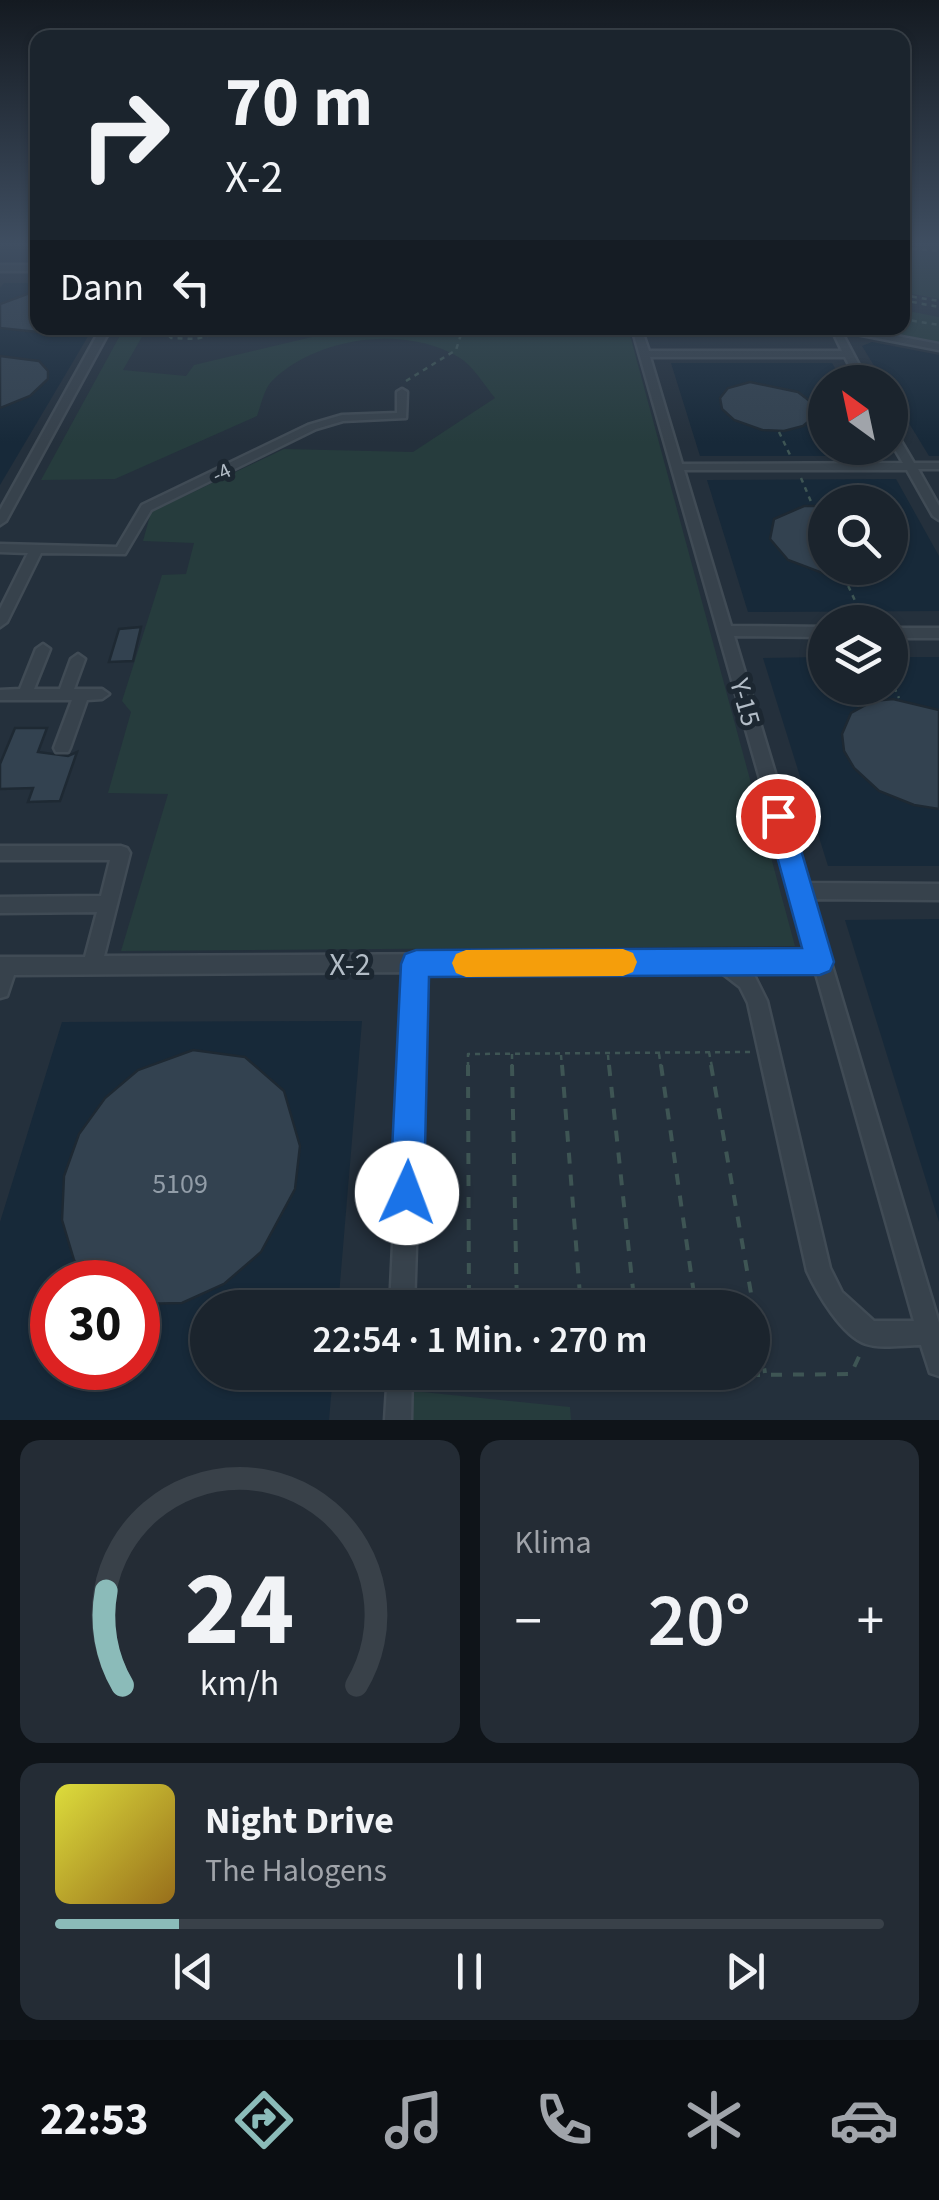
<!DOCTYPE html>
<html lang="de">
<meta charset="utf-8">
<style>
body{margin:0;font-family:"Source Sans 3",sans-serif;background:#242c35;color:#f1f3f6;height:100vh;display:flex;flex-direction:column;font-size:38px;white-space:nowrap}
*{box-sizing:border-box;margin:0}
p{font-size:32px;color:#a0a4aa}
.icon{flex:none;width:55px;height:55px;fill:none;stroke:currentColor;stroke-width:2;stroke-linecap:round;stroke-linejoin:round}
.map{position:relative;height:1420px;overflow:hidden}
.drawer{display:flex;flex-direction:column;gap:20px;padding:20px;background:#0f1419;flex:1}
.drawer>*{flex:none}
.hud{position:absolute;left:30px;top:30px;width:880px;height:305px;border-radius:20px;box-shadow:0 2px 8px #0004,0 0 0 2px #394149;background:#1b242d;color:#f1f3f6;overflow:hidden}
.needle{width:65px;rotate:327deg}
.buttons{position:absolute;left:808px;top:365px;display:grid;gap:20px}
.buttons a{display:grid;place-items:center;width:100px;height:100px;border-radius:50%;background:#1b242d;box-shadow:0 2px 8px #0004,0 0 0 2px #394149;font-size:50px}
.speed{position:absolute;left:30px;top:1260px;display:flex;gap:20px;font-size:50px;font-weight:700;text-align:center}
.speed>*{display:grid;place-content:center;width:130px;height:130px;border-radius:50%;background:#1b242d;box-shadow:0 2px 8px #0004,0 0 0 2px #394149;line-height:1}
.speed .limit{border:15px solid #d22;background:#fff;color:#111}
.pin{position:absolute;display:grid;place-items:center;width:85px;height:85px;color:#fff;margin:-42px;border:5px solid #fff;border-radius:50%;box-shadow:0 2px 10px #0007}
.me{position:absolute;width:110px;margin:-55px;rotate:2deg;stroke-linejoin:round;filter:drop-shadow(0 0 8px #0008)}
.turn{display:flex;align-items:center;gap:35px;height:210px;padding:0 30px;font-size:45px}
.turn .icon{width:130px;height:130px;stroke-width:2.5}
.turn b{display:block;font-size:70px;line-height:85px}
.then{display:flex;align-items:center;height:95px;padding:0 30px;background:#0003;gap:20px;font-size:38px}
.big{font-size:75px;font-weight:600;line-height:1.1}
.drawer .widget{flex:1;display:flex;flex-direction:column;justify-content:center;gap:15px;min-width:0;padding:0 35px;border-radius:20px;background:#242c35}
.drawer .dial{align-items:center;gap:0}
.dial svg{height:260px;overflow:visible;fill:none;stroke:#394149;stroke-width:7;stroke-linecap:round;text-anchor:middle}
.dial text{fill:#f1f3f6;stroke:none}
.song{display:flex;align-items:center;gap:30px}
.cover{width:120px;height:120px;border-radius:15px;background:linear-gradient(135deg,hsl(60 70% 55%),hsl(40 70% 35%))}
.played{height:10px;border-radius:5px;background:linear-gradient(90deg,#8bbbb9 15%,#394149 15%)}
.keys{display:flex;justify-content:space-around;direction:ltr}
.heat{display:flex;justify-content:space-between;align-items:center;font-size:55px;direction:ltr}
.drawer .tiles{flex:1;display:grid;gap:20px;grid-template-columns:1fr 1fr}
.widget:last-child{grid-column:span 2}
.trip{position:absolute;left:190px;top:1290px;width:580px;height:100px;border-radius:50px;background:#1b242d;box-shadow:0 2px 8px #0004,0 0 0 2px #394149;font-weight:600;line-height:100px;text-align:center}
.menu{display:flex;height:160px;justify-content:space-around;align-items:center;background:#0b0e12;color:#a0a4aa}
.menu .icon{width:70px;height:70px}
.menu .on{color:#8bbbb9}
.menu b{font-size:45px;color:#f1f3f6}
.map>svg:first-child{display:block}
.green{fill:#263c3d}
.water{fill:#172939;fill-rule:evenodd}
.building{fill:#334250;stroke:#1e2933;stroke-width:2.5}
.lines{fill:none;stroke-linecap:round;stroke-linejoin:round}
.minor-casing{stroke:#404b55;stroke-width:5}
.path-far1{stroke:#3e5554;stroke-width:2.5;stroke-dasharray:5 5;stroke-linecap:butt}
.path{stroke:#3e5554;stroke-width:4;stroke-dasharray:11 11;stroke-linecap:butt}
.minor{fill:#37424c;fill-rule:evenodd}
.route{fill:#1a73e8;stroke:#114b97;stroke-width:2.5}
.slow{fill:#f59e0b}
.labels{text-anchor:middle;stroke-width:10;stroke-linejoin:round;paint-order:stroke}
.far-street-label{font-size:22px;fill:#b3bdc7;stroke:#1c2731}
.street-label{font-size:28px;fill:#b3bdc7;stroke:#1c2731}
.near-number-label{font-size:28px;fill:#929da8}
.near-street-label{font-size:32px;fill:#b3bdc7;stroke:#1c2731}
</style>
<div class="map">
<svg width="939" height="1420" viewBox="0 0 939 1420">
<rect width="100%" height="100%" fill="#24303c"/>
<g class="green">
<polygon points="903,244 939,244 939,299 903,292"/>
<polygon points="903,310 939,317 939,344 852,328 902,328"/>
<path d="M124 328H147L123 370 186 376 194 365 316 336 325 328H628L795 946 121 951 168 794 108 793 131 712 122 701 162 575 186 574 194 543 143 541 151 512 284 449 413 452 495 398C485 386 473 366 460 358 406 324 316 337 272 381 264 389 261 405 257 416L115 479 41 480Z"/>
<polygon points="413,1391 570,1407 571,1420 405,1420"/>
</g>
<g class="water">
<polygon points="4,283 37,283 38,328 93,328 0,485 0,288"/>
<polygon points="872,342 939,355 939,456 929,456 890,392 890,382 884,382 862,346"/>
<polygon points="671,363 832,363 843,382 825,382 825,448 879,448 883,456 700,456"/>
<path d="M896 479 939 556V611L748 612 707 480ZM825 502H890V568H825Z"/>
<polygon points="825,657 825,688 890,688 890,657 939,657 939,866 828,866 763,658"/>
<polygon points="939,919 939,1222 845,920"/>
<path d="M362 1021 338 1307 208 1308V1372L333 1373 329 1420H0V1222L62 1022ZM52 1282H138V1368H52Z"/>
</g>
<g class="building">
<polygon points="38,290 38,332 0,328 0,304"/>
<polygon points="0,356 39,361 48,371 48,379 30,396 0,408"/>
<polygon points="750,382 798,392 811,402 814,417 803,426 784,431 762,430 734,420 722,409 720,398 728,388"/>
<polygon points="804,506 825,506 825,574 788,560 770,539 774,519"/>
<polygon points="141,627 133,661 109,662 119,629"/>
<polygon points="893,699 939,710 939,809 914,805 879,791 854,768 844,751 842,734 851,713 873,701"/>
<polygon points="15,728 47,728 38,752 68,756 77,752 60,801 28,802 33,788 0,789 0,764"/>
<polygon points="193,1050 245,1057 284,1091 300,1146 295,1189 261,1252 224,1284 182,1303 138,1304 138,1282 93,1282 74,1260 62,1220 64,1176 79,1134 105,1098 138,1070"/>
</g>
<g class="lines">
<g class="minor-casing">
<g id="minor">
<rect x="0" y="265" width="38" height="6"/>
<polygon points="101,328 111,328 6,521 0,525 0,510"/>
<path d="M632 328H641L649 351H842L831 328H854L939 344V350L841 331 868 382H858L845 357H650L682 464 903 463 890 441V428L895 431 914 463H939V469H918L939 506V520L933 516 907 470H684L731 626 825 627V637L734 636 808 883 939 884V900L812 899 939 1323V1376L930 1373 921 1345C905 1345 881 1349 866 1344 842 1336 817 1293 807 1271L748 1003 740 987 718 970 425 972 414 1308H390L406 972 14 975 7 996 0 998V957H85L97 912 0 913V897L101 896 110 860H0V846H121L127 848 130 853 104 956 810 952 790 891 791 888ZM748 970H815L914 1321H874L842 1292 830 1268 767 1001 754 975Z"/>
<polygon points="402,389 407,392 406,418 343,421 316,429 151,510 125,554 41,553 7,622 0,627 0,609 28,553 0,552 0,544 117,547 142,505 308,425 342,415 397,413 397,392"/>
<rect x="890" y="628" width="49" height="10"/>
<polygon points="43,644 50,649 34,689 60,689 71,659 78,654 85,659 74,689 102,689 109,694 102,699 87,700 70,748 68,752 56,752 54,748 72,700 0,700 0,690 20,689 36,649"/>
<polygon points="388,1372 412,1372 411,1420 385,1420"/>
</g>
</g>
<g class="path-far1">
<polyline points="902,248 939,251"/>
<polyline points="902,295 939,301"/>
<polyline points="902,300 939,307"/>
<polyline points="902,319 939,325"/>
<polyline points="162,328 171,338 196,339 238,328"/>
<polyline points="406,381 456,350 463,328"/>
<polyline points="779,432 791,457"/>
<polyline points="801,478 812,504"/>
<polyline points="844,577 865,622"/>
<polyline points="890,678 899,698"/>
<polyline points="709,1052 712,1067"/>
<polyline points="512,1054 512,1067"/>
<polyline points="659,1054 661,1067"/>
<polyline points="561,1055 562,1067"/>
<polyline points="608,1055 609,1067"/>
<polyline points="468,1067 468,1054 752,1052"/>
</g>
<g class="path">
<polyline points="468,1065 469,1308"/>
<polyline points="512,1065 517,1308"/>
<polyline points="562,1065 581,1308"/>
<polyline points="609,1065 635,1308"/>
<polyline points="661,1065 696,1308"/>
<polyline points="711,1065 765,1373"/>
<polyline points="469,1372 469,1378 851,1374 862,1350"/>
</g>
<use href="#minor" class="minor"/>
</g>
<linearGradient id="sky" x2="0" y2="1"><stop stop-color="#141a21"/><stop offset="0.55" stop-color="#3f4e61"/><stop offset="1" stop-color="#3f4e61" stop-opacity="0"/></linearGradient>
<rect width="939" height="443" fill="url(#sky)"/>
<polygon class="route" points="778,806 791,816 834,962 830,971 820,975 429,977 424,1193 419,1205 407,1210 395,1205 390,1193 401,964 405,954 416,950 802,948 766,816"/>
<polygon class="slow" points="623,949 633,953 637,962 633,972 623,976 466,977 456,973 452,963 456,954 466,950"/>
<g class="labels">
<g class="far-street-label">
<text transform="translate(221 472) rotate(-26)" y="8">-4</text>
</g>
<g class="street-label">
<text transform="translate(746 702) rotate(74)" y="10">Y-15</text>
</g>
<g class="near-number-label">
<text x="180" y="1193">5109</text>
</g>
<g class="near-street-label">
<text x="350" y="975">X-2</text>
</g>
</g>
</svg>
<div class="buttons">
<a><svg class="needle" viewBox="-14 -14 28 28"><path d="M0-13l5 13h-10z" fill="#e53935"/><path d="M0 13l5-13h-10z" fill="#a0a4aa"/></svg></a>
<a><svg class="icon" aria-label="search" viewBox="0 0 24 24"><circle cx="10" cy="10" r="6"/><path d="M15 15l6 6"/></svg></a>
<a><svg class="icon" aria-label="layers" viewBox="0 0 24 24"><path d="M12 4l9 5-9 5-9-5zM3 14l9 5 9-5"/></svg></a>
</div>
<div class="speed"><div class="limit">30</div></div>
<div class="pin" style="left:778px;top:816px;background:#d93025"><svg class="icon" aria-label="arrive" viewBox="0 0 24 24"><path d="M6 21V4h12l-3 4 3 4H6"/></svg></div>
<svg class="me" style="left:407px;top:1193px" viewBox="-20 -20 40 40"><circle r="19" fill="#fff"/><path d="M0-13L10 11 0 6-10 11z" fill="#1a73e8"/></svg>
<div class="trip">22:54 · 1 Min. · 270 m</div>
<div class="hud">
<div class="turn"><svg class="icon" aria-label="right" viewBox="0 0 24 24"><path d="M7 20v-9h11M14 6l5 5-5 5"/></svg><div><b>70 m</b>X-2</div></div>
<div class="then">Dann<svg class="icon" aria-label="left" viewBox="0 0 24 24"><path d="M17 20v-9H6M10 6l-5 5 5 5"/></svg></div>
</div>
</div>
<section class="drawer">
<div class="tiles">
<div class="widget dial"><svg viewBox="0 0 100 80">
<path d="M14 69A42 42 0 1 1 86 69"/>
<path d="M14 69A42 42 0 0 1 9 40" stroke="#8bbbb9"/>
<text x="50" y="56" font-size="32" font-weight="700">24</text>
<text x="50" y="72" font-size="11">km/h</text>
</svg></div>
<div class="widget"><p>Klima</p>
<div class="heat"><a>−</a><b class="big">20°</b><a>+</a></div>
</div>
<div class="widget">
<div class="song"><i class="cover"></i><div><b>Night Drive</b><p>The Halogens</p></div></div>
<div class="played"></div>
<div class="keys"><svg class="icon" aria-label="previous" viewBox="0 0 24 24"><path d="M18 5L8 12l10 7zM5 5v14"/></svg><svg class="icon" aria-label="pause" viewBox="0 0 24 24"><path d="M8 5v14M16 5v14"/></svg><svg class="icon" aria-label="next" viewBox="0 0 24 24"><path d="M6 5l10 7-10 7zM19 5v14"/></svg></div>
</div>
</div>
</section>
<nav class="menu">
<b>22:53</b>
<svg class="icon on" aria-label="directions" viewBox="0 0 24 24"><path d="M12 3l9 9-9 9-9-9zM9 14v-3h6M13 9l2 2-2 2"/></svg>
<svg class="icon" aria-label="music" viewBox="0 0 24 24"><path d="M9 18V5l10-2v13"/><circle cx="6" cy="18" r="3"/><circle cx="16" cy="16" r="3"/></svg>
<svg class="icon" aria-label="phone" viewBox="0 0 24 24"><path d="M5 4h4l2 5-3 2q2 4 5 5l2-3 5 2v4C11 20 4 13 5 4z"/></svg>
<svg class="icon" aria-label="climate" viewBox="0 0 24 24"><path d="M12 3v18M4 7l16 10M4 17L20 7"/></svg>
<svg class="icon" aria-label="car" viewBox="0 0 24 24"><path d="M5 17H2v-5l4-1 3-4h7l3 4 3 1v5h-3M9 17h6M6 11h13"/><circle cx="7" cy="17" r="2"/><circle cx="17" cy="17" r="2"/></svg>
</nav>
